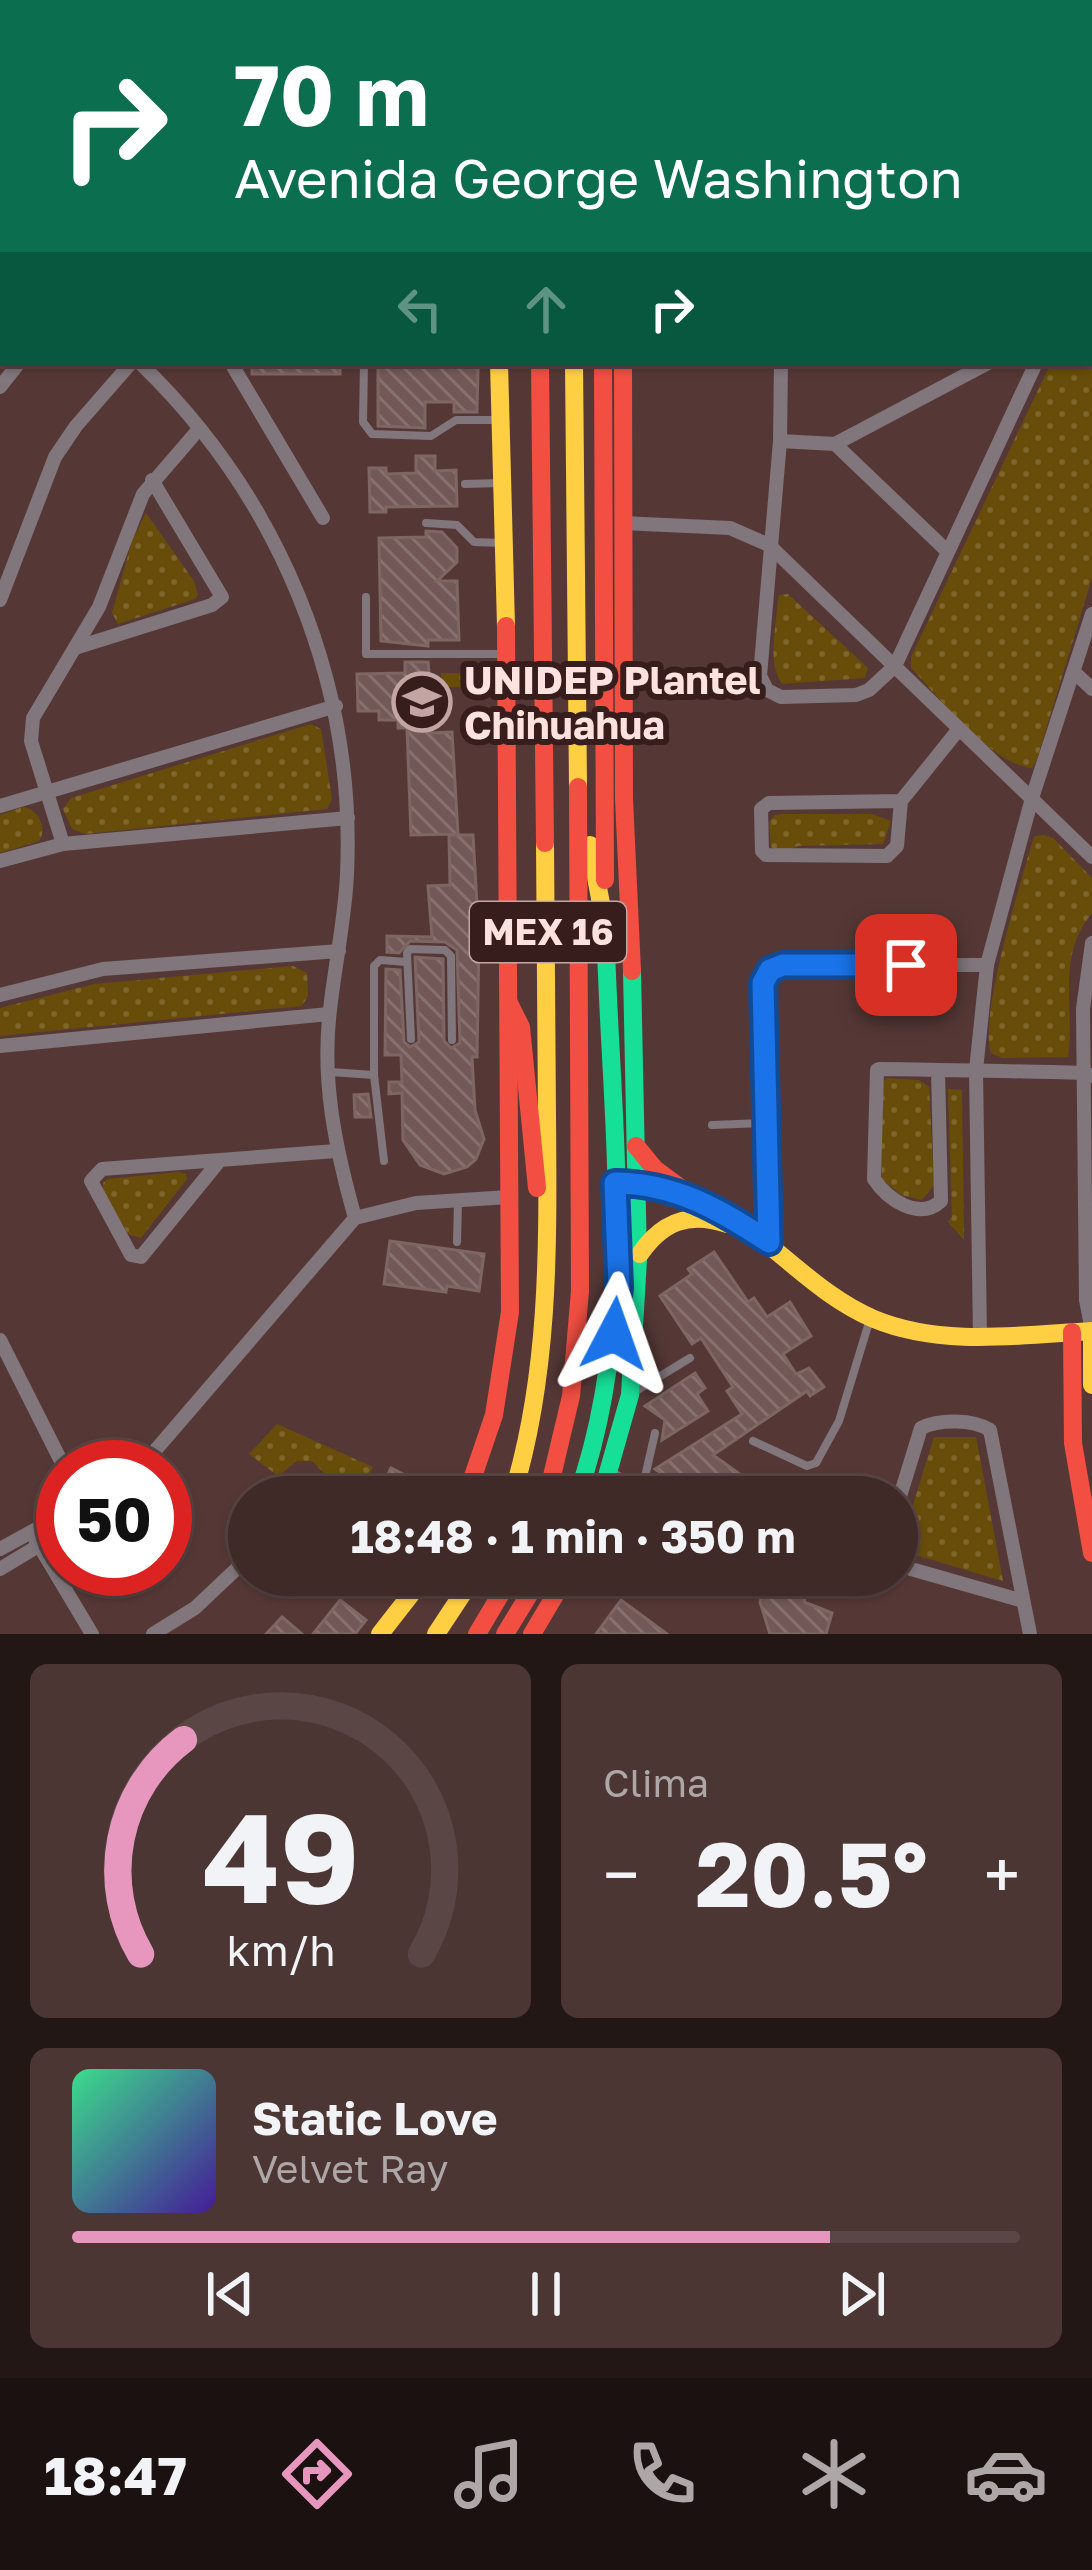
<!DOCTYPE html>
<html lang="es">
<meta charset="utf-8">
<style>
body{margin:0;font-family:"Golos Text",sans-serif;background:#4b3634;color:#f1f3f6;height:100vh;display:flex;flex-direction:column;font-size:45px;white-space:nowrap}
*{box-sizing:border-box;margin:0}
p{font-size:39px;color:#aea7a8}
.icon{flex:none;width:66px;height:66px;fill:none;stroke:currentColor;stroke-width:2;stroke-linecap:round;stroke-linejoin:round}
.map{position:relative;height:1634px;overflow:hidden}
.panel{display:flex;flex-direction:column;gap:30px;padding:30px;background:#231716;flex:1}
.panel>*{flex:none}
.banner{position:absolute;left:0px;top:0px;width:1092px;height:366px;box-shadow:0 3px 9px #0004,0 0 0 3px #594645;background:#0b6e4f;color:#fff;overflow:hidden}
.speed{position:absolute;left:36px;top:1440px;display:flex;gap:24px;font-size:60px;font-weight:700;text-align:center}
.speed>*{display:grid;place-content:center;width:156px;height:156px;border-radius:50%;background:#402a28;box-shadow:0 3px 9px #0004,0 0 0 3px #594645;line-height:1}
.speed .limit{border:18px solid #d22;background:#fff;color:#111}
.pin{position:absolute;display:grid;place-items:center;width:102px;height:102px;color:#fff;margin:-51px;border-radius:24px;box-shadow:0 6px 18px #0006}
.me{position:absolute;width:132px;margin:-66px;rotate:4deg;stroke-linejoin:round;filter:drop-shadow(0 0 9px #0008)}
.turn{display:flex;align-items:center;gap:42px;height:252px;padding:0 36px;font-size:54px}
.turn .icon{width:156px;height:156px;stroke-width:2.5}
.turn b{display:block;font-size:84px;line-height:102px}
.lanes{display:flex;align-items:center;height:114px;padding:0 36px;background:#0003;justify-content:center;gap:60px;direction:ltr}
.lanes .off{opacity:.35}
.big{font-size:90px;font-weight:700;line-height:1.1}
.panel .card{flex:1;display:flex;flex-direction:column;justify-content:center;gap:18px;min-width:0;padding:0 42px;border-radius:18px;background:#4b3634}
.panel .dial{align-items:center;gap:0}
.dial svg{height:312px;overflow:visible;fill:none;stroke:#594645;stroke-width:7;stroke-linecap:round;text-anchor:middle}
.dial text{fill:#f1f3f6;stroke:none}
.song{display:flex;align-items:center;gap:36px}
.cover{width:144px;height:144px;border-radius:18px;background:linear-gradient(135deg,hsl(150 70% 55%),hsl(260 70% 35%))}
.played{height:12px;border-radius:6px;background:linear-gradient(90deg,#e797bd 80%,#594645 80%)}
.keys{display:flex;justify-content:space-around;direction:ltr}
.heat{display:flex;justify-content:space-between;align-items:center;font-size:66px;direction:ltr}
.panel .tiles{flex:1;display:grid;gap:30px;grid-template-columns:1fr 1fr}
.card:last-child{grid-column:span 2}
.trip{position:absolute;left:228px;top:1476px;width:690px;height:120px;border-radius:60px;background:#402a28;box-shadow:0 3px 9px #0004,0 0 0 3px #594645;font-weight:700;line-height:120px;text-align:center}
.menu{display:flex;height:192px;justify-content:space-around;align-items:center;background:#1a1110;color:#aea7a8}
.menu .icon{width:84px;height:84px}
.menu .active{color:#e797bd}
.menu b{font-size:54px;color:#f1f3f6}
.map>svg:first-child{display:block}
.green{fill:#684d0a}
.park{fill:url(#park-dots)}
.building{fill:url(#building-back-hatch);stroke:#7e6663;stroke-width:3}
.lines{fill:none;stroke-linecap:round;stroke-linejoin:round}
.lane{stroke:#80767c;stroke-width:8}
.street{stroke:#80767c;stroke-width:14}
.fast{stroke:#16e098;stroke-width:18}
.slow{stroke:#ffcf43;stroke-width:18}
.jam{stroke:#f24e42;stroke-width:18}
.route-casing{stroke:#114b97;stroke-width:30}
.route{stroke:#1a73e8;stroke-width:21}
.labels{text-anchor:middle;stroke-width:12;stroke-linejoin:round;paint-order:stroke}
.shield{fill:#371e1c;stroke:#c2a7a4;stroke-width:3}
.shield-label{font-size:36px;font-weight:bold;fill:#fee2df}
.poi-label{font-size:39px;font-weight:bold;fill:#fee2df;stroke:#371e1c;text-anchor:start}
</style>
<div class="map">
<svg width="1092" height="1634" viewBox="0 0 1092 1634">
<defs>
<pattern id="park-dots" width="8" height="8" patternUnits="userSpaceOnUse" patternTransform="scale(3)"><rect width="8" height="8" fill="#684d0a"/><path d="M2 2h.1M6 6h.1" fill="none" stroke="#7f662d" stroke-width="1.8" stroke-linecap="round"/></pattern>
<pattern id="building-back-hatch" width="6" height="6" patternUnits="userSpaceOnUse" patternTransform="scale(3)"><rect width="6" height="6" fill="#725957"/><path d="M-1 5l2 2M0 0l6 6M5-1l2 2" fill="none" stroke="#87716f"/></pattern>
</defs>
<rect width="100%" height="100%" fill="#553836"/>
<polygon class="green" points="0,0 126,0 3,3 0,98"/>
<g class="park">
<path d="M1092 272V578L1037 759 1032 768C992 765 939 697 911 668V657L1051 363H1089Z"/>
<polygon points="146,513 194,581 198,595 195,599 118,624 112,613 132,541"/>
<path d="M788 594 868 668 865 678 782 684C767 663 776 626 778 601L779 595Z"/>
<rect x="441" y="673" width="39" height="14"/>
<polygon points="311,724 321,729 332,799 327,809 85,834 72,829 63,809 71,798"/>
<path d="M23 807C38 809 48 828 39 841L0 853V815Z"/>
<polygon points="782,814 872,814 891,821 883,844 798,846 781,853 771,847 769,822 775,815"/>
<path d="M1044 835 1053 838 1092 878V913C1056 956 1075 1007 1068 1057L1002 1058 991 1053C979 1015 1020 886 1032 843L1035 836Z"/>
<polygon points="293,966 307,973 308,996 302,1006 0,1036 0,1008 94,984"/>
<polygon points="886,1078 919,1080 929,1087 934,1185 922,1200 901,1195 882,1179 879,1089"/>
<polygon points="948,1089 962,1090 964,1240 948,1222 952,1217"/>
<polygon points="179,1172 186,1174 187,1179 141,1238 128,1234 103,1190 103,1183 108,1179"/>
<polygon points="277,1424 373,1467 357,1497 328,1494 327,1476 312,1461 297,1461 278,1476 249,1454"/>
<polygon points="934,1437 976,1437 1003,1581 899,1550"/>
</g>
<g class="building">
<rect x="252" y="363" width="88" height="11"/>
<polygon points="378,363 471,363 478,370 477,412 454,412 454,402 425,402 425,428 378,426"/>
<polygon points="416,456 435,456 435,471 456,470 457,506 386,507 386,512 370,512 369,468 386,468 386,474 416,473"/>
<polygon points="426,531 442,532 457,548 457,562 437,581 457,581 459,640 428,640 428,646 381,641 379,538 426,537"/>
<polygon points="405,662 428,662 432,705 428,705 429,733 452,732 458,834 411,835 407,728 398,728 398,720 379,720 379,711 358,711 357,674 405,673"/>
<polygon points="449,835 473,835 479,939 477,1057 472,1057 475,1110 484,1139 476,1159 467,1167 444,1174 420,1165 403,1140 402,1093 389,1094 389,1082 402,1082 401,1055 385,1055 386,969 400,970 404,1042 410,1047 419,1042 415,957 443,959 444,1041 451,1048 460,1043 457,950 445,942 410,941 399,953 387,952 387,936 432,937 428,886 450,885"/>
<polygon points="368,1094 371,1117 355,1117 354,1095"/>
<polygon points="390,1241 484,1254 479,1291 447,1286 446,1292 384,1284"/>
<polygon points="714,1252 748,1302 754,1298 767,1317 790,1302 811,1336 783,1354 796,1374 809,1368 824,1387 810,1396 807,1391 713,1455 772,1497 695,1497 655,1469 742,1414 727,1391 733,1387 701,1338 692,1344 660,1296 692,1274 688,1269"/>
<polygon points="695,1373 705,1388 697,1394 708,1411 662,1440 665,1420 645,1406"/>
<polygon points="391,1468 417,1481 417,1497 377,1497"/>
<polygon points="309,1575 351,1575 337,1595"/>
<polygon points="768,1575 812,1575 804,1602 832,1613 826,1634 770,1634 760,1602"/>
<polygon points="340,1600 366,1620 355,1634 313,1634"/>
<polygon points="621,1600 667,1634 596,1634"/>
<polygon points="282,1617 302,1634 266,1634"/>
</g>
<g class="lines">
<g class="lane">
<polyline points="421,0 424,3"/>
<polyline points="0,163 3,161"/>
<polyline points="0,245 3,247"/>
<polyline points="364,363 363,422 372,434 431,436 456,420 501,420"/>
<polyline points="465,484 500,483"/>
<polyline points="426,523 457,525 474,542 501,543"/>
<polyline points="366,597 366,654 505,654"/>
<polyline points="411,1039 407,953 410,949 445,950 451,956 452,1040"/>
<polyline points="330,1072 374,1075"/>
<polyline points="712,1125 765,1123"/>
<polyline points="384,1161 374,1075 374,966 380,960 407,962"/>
<polyline points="457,1242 458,1201"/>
<polyline points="631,1394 690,1358"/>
<polyline points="753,1441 807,1466 816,1463 839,1421 870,1319"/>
<polyline points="612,1472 642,1490 655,1433"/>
</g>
<g class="street">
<polyline points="739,0 740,3"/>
<polyline points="834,3 840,0"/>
<polyline points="1062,3 1064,0"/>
<polyline points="1089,205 1092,205"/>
<polyline points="1089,248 1092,241"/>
<polyline points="0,270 3,271"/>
<polyline points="0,297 3,297"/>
<path d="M140 363C278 496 356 681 347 874 345 919 335 964 330 1010 321 1081 336 1150 355 1218"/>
<polyline points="231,363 323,518"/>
<polyline points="781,363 780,441 760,676 767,690 781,697 856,695 869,690 895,666 1036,363"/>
<polyline points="0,387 19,363"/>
<polyline points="780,441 835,444 988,363"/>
<polyline points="835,444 947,551"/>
<polyline points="622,523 730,528 769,545 1092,857"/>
<polyline points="0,600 55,457 76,426 131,363"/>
<polyline points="78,647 212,605 222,597 152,480"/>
<polyline points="1074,672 1092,689"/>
<polyline points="901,801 897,846 887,856 766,855 762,851 761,809 769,803 901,801 959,729"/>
<polyline points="0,806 336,706"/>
<polyline points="63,844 31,741 33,718 99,607 143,494 199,429"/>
<polyline points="0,861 63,844 348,818"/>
<polyline points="1092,943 1083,1009 1086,1300 1092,1331"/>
<polyline points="0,995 103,969 339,951"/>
<polyline points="0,1046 329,1014"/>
<path d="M938 1070 941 1201C919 1221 888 1200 874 1179L877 1070 879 1069C948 1070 1016 1071 1085 1073L1092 1076"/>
<polyline points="220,1160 141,1257 131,1255 91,1181 102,1169 336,1151"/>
<polyline points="768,1242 763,983 770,970 783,965 987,965"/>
<polyline points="980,1336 976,1070 987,965 1032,798 1092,614"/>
<polyline points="0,1340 64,1467"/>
<polyline points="141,1467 355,1218 416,1203 509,1197"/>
<polyline points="297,1497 305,1487"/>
<path d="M897 1506 921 1428C939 1419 973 1419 990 1430L1030 1634"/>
<polyline points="31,1532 92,1634"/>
<polyline points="0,1549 42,1526 63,1522"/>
<polyline points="897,1565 1023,1601"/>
<polyline points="0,1569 48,1540 62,1523"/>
<polyline points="153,1634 195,1608 249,1557"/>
</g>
<g class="fast">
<polyline points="443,0 444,3"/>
<polyline points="557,0 559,3"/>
<path d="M577 1497C643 1311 608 1106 605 913"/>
<polyline points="601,1497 630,1395 638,1259 632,971"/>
</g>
<g class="slow">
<polyline points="517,0 519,3"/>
<polyline points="595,3 596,0"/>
<polyline points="499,363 506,626"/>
<polyline points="574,363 578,787"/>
<polyline points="590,845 605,925"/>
<path d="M629 1183C654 1186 677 1190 700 1200 765 1229 808 1291 874 1319 941 1347 1021 1335 1092 1331V1385"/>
<path d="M640 1254C662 1222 689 1211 727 1224"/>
<path d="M512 1497C550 1373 548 1245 547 1117 546 1026 545 935 545 843"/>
<polyline points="380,1634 426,1575"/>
<polyline points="436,1634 475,1575"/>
</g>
<g class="jam">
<polyline points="483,0 484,3"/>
<polyline points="540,363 545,843"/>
<polyline points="603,363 605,880"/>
<polyline points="623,363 624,799 632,971"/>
<polyline points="509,1003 521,1027 537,1188"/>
<polyline points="636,1146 655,1169 682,1189"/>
<polyline points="1072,1332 1073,1443 1092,1553"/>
<polyline points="466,1497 494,1415 510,1312 506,626"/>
<polyline points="547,1497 571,1396 580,1291 578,787"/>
<polyline points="477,1634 512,1575"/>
<polyline points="505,1634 541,1575"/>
<polyline points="532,1634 567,1575"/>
</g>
</g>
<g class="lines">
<g class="route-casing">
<path id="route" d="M614 1334 619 1287 615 1183C674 1183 721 1210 769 1242L763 983 770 970 783 965H906"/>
</g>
<use href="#route" class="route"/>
</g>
<defs>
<g id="school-ring" transform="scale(3)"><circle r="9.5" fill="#371e1c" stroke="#c3a6a4" stroke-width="1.5"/><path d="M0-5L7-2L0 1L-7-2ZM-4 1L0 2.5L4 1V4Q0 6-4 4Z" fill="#c3a6a4"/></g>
</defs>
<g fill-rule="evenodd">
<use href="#school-ring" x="422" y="702"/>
</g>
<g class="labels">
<rect class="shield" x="470" y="902" width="156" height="60" rx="9"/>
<g class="shield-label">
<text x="548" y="945">MEX 16</text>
</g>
<g class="poi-label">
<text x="464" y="694">UNIDEP Plantel<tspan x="464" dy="45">Chihuahua</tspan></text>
</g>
</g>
</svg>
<div class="speed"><div class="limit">50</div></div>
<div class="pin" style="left:906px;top:965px;background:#d93025"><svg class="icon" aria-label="arrive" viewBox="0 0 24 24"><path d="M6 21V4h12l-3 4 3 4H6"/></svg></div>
<svg class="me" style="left:614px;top:1334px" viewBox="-20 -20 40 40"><path d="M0-17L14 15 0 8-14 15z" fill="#1a73e8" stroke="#fff" stroke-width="4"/></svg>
<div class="trip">18:48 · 1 min · 350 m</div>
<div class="banner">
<div class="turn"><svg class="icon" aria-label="right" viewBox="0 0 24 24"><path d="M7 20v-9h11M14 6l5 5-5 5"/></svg><div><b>70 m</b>Avenida George Washington</div></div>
<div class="lanes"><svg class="icon off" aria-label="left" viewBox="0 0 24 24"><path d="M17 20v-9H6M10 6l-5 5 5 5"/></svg><svg class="icon off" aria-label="ahead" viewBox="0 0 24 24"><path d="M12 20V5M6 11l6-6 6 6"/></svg><svg class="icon" aria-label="right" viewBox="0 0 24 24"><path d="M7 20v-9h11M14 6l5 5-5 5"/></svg></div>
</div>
</div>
<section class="panel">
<div class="tiles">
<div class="card dial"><svg viewBox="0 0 100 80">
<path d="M14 69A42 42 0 1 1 86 69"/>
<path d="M14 69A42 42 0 0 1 25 14" stroke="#e797bd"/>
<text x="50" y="56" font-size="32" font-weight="700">49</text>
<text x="50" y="72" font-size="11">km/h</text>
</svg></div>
<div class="card"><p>Clima</p>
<div class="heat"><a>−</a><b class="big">20.5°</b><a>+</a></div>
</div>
<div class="card">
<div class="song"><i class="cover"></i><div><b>Static Love</b><p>Velvet Ray</p></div></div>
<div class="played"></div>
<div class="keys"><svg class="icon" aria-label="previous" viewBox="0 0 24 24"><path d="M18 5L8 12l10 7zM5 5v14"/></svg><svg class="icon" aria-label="pause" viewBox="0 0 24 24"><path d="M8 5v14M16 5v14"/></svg><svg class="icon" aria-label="next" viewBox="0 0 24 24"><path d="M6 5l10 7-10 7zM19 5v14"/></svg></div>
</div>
</div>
</section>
<nav class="menu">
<b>18:47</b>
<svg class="icon active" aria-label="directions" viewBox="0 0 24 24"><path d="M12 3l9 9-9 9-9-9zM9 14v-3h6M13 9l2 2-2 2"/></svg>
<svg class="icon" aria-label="music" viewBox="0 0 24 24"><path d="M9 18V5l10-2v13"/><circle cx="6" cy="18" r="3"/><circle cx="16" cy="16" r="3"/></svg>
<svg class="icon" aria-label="phone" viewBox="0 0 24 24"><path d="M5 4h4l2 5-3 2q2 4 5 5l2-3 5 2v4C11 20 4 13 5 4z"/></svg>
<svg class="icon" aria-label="climate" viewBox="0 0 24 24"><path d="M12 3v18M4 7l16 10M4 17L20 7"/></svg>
<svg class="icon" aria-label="car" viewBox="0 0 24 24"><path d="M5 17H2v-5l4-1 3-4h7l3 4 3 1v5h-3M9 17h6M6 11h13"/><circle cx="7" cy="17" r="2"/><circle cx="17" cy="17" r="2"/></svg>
</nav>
